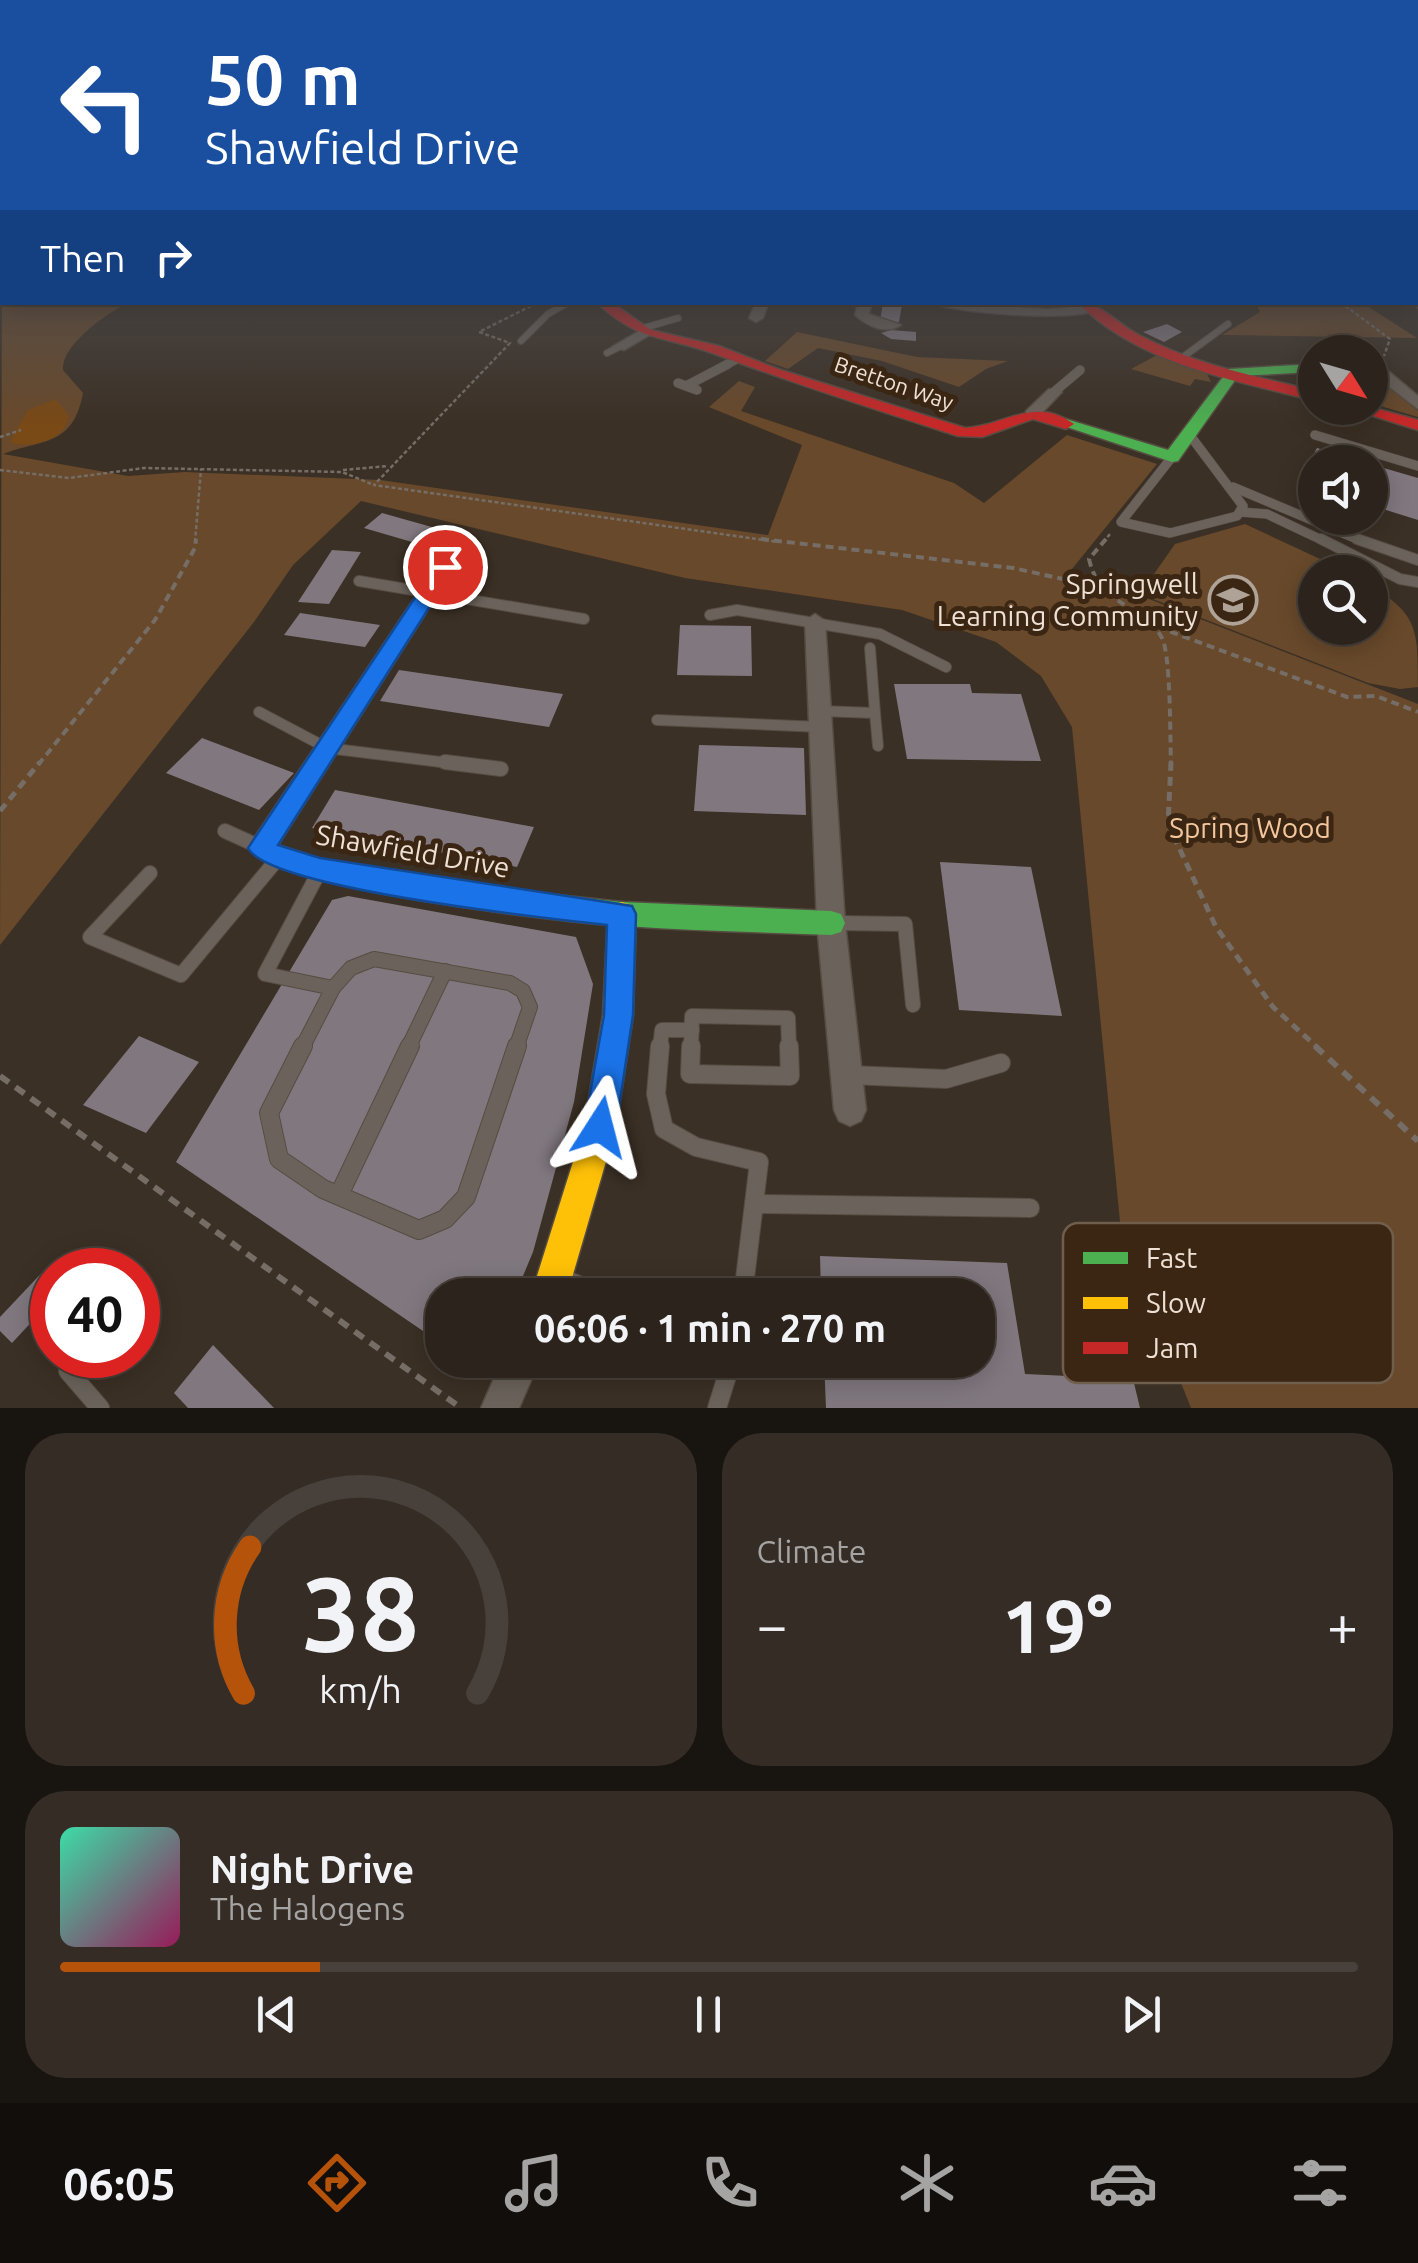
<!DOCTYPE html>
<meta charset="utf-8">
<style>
body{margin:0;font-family:Ubuntu,sans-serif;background:#342c25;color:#f1f3f6;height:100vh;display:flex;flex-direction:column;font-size:38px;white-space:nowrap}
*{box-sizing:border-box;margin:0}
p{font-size:32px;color:#a6a4a3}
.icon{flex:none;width:55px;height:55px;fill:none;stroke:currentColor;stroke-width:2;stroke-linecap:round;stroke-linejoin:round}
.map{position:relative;height:1408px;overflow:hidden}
.sheet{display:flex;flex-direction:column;gap:25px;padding:25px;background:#18140f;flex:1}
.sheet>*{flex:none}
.banner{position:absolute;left:0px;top:0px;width:1420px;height:305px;box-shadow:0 5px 25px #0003,0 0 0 2px #48413b;background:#1a4fa0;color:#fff;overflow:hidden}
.needle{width:65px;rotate:127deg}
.buttons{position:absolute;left:1298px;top:335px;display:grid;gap:20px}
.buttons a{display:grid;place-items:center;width:90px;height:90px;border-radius:50%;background:#2c241c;box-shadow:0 5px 25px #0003,0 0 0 2px #48413b;font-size:50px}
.speed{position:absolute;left:30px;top:1248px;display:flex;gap:20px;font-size:50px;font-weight:700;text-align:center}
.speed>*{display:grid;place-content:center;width:130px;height:130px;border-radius:50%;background:#2c241c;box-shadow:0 5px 25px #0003,0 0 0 2px #48413b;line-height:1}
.speed .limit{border:15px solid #d22;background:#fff;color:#111}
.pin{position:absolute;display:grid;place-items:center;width:85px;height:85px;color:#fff;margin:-42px;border:5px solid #fff;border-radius:50%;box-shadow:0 2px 10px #0007}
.me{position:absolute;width:110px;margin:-55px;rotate:9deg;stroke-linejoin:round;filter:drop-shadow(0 0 8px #0008)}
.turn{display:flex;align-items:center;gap:35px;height:210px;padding:0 40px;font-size:45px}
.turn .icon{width:130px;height:130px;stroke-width:2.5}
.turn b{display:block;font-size:70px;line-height:85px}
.then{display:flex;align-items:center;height:95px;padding:0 40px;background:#0003;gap:20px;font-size:38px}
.big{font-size:75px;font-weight:700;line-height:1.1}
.sheet .card{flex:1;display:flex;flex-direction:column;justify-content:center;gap:15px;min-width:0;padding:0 35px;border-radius:40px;background:#342c25}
.sheet .dial{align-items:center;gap:0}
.dial svg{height:260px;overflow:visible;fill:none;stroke:#48413b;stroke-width:7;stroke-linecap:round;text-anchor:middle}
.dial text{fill:#f1f3f6;stroke:none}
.song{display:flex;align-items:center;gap:30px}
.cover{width:120px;height:120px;border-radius:15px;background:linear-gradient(135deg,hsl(160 70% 55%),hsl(330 70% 35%))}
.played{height:10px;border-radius:5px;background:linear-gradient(90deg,#b45309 20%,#48413b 20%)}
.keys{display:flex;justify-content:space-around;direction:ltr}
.heat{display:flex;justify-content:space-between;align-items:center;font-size:55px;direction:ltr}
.sheet .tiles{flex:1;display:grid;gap:25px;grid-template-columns:1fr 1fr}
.card:last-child{grid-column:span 2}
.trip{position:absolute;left:425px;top:1278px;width:570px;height:100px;border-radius:40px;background:#2c241c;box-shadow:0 5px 25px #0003,0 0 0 2px #48413b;font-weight:700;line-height:100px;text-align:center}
.tab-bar{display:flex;height:160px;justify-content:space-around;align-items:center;background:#120e0b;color:#a6a4a3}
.tab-bar .icon{width:70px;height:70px}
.tab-bar .selected{color:#b45309}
.tab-bar b{font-size:45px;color:#f1f3f6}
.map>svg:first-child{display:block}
.green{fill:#68492b}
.water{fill:#794916}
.building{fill:#81787f}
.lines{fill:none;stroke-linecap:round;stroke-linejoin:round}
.lane-far4-casing{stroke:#564c42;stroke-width:8}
.lane-far3-casing{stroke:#564c42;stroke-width:10}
.lane-far2-casing{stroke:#564c42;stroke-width:12}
.lane-far1-casing{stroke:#564c42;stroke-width:16}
.lane-casing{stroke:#564c42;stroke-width:20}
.street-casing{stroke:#564c42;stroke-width:3}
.fast-casing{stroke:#564c42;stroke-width:3}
.slow-casing{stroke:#564c42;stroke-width:3}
.jam-casing{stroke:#564c42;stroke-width:3}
.path-far3{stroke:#756d66;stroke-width:2.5;stroke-dasharray:4 2.5;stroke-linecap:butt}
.path-far2{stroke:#756d66;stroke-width:4;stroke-dasharray:8 5;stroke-linecap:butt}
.path-far1{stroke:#756d66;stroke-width:5;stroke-dasharray:9 6;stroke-linecap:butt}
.path{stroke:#756d66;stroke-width:6;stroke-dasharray:11 8;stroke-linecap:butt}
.lane-far4{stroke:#6b635b;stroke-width:6}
.lane-far3{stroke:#6b635b;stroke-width:9}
.lane-far2{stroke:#6b635b;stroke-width:10}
.lane-far1{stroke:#6b635b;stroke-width:14}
.lane{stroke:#6b635b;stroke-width:18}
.street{fill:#6b635b;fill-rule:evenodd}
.fast{fill:#4caf50;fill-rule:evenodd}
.slow{fill:#ffc107;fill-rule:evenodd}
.jam{fill:#c62828;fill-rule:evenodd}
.route{fill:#1a73e8;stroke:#114b97;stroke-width:2.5}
.labels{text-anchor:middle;stroke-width:10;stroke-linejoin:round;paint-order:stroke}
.far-street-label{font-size:22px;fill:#eee0d4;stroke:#3a2612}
.poi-label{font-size:28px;fill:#eee0d4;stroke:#3a2612;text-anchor:end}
.park-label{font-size:28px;fill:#f4c69d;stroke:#3a2612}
.street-label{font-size:28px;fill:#eee0d4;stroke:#3a2612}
.key{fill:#3a2612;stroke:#705e4c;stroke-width:2.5}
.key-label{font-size:28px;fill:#eee0d4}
</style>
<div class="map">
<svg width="1418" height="1408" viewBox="0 0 1418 1408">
<rect width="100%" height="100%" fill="#3b3025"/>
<g class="green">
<path d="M2 260V302L128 303C107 313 61 345 63 370L83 393C73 447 42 439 3 454L128 476 185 472 380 480 768 535 802 445 709 407 739 381 755 387 741 411 954 483 984 503 1067 435 1157 464 1072 569 1418 704V1408H1191L1121 1232 1072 727 1041 676 996 642 902 610 685 578 361 501 293 565 254 622 0 945Z"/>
<polygon points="1361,302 1417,338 1222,335 1260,312 1256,303"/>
<polygon points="797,332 917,357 1008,361 986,369 959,387 882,361 818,348 788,369 765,361"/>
<polygon points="1157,355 1206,372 1211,382 1195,379 1190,386 1131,369"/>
<polygon points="1370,372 1418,411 1418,417 1370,403"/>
<path d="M1245 524 1348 572H1315V628H1370V585C1418 615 1418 628 1418 687L1400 689 1368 683 1140 594 1175 544Z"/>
</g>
<path class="water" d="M55 399 68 414C70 439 29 450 10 442L28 410Z"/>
<g class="building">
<polygon points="883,303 902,305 899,322 880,321"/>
<polygon points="1167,324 1182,332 1164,342 1143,332"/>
<polygon points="891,330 916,332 916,341 891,339 881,333"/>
<polygon points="1317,448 1362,462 1315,462 1315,487 1299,482"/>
<polygon points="1370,464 1418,478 1418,520 1370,505"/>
<polygon points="382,513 446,531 429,547 364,528"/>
<polygon points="332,550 361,552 329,604 298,602"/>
<polygon points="300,613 380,625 365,647 284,635"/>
<polygon points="680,625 751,626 752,676 677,675"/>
<polygon points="399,670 563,694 549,727 380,701"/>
<polygon points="894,684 970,684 972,693 1021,694 1041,761 907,759"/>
<polygon points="202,738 294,773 259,810 166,773"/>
<polygon points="699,745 804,748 806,815 694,811"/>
<polygon points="335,790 534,827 517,867 312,828"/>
<polygon points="940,862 1031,867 1062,1016 959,1010"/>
<polygon points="348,896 576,937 593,984 574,1102 533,1252 515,1295 442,1295 442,1344 176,1162 332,900"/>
<polygon points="139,1036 199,1062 146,1133 83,1105"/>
<polygon points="820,1256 1007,1263 1025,1374 1133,1379 1140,1408 826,1408 824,1360 978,1360 978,1295 821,1295"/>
<polygon points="51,1263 57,1270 52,1270 52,1300 12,1343 0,1331 0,1317"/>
<polygon points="213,1345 274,1408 188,1408 174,1393"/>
</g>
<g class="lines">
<g class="lane-far4-casing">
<g id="lane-far4">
<polyline points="640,329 678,318"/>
<polyline points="521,341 548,314 569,302"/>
<polyline points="607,353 619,347"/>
<polyline points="1183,357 1228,324"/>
<polyline points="724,367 739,359"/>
</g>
</g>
<g class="lane-far3-casing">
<g id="lane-far3">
<polyline points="678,383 697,390"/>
<polyline points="686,386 728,364"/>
<polyline points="1054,392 1080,370"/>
<polyline points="1315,435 1418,466"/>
<polyline points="1172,457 1121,522 1170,533 1237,516 1243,506 1189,434"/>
<polyline points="1233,487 1364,542"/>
<polyline points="1240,512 1267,514 1326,542"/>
</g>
</g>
<g class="lane-far2-casing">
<g id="lane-far2">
<polyline points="1321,539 1400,579 1418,582"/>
<polyline points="1357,539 1418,560"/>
<polyline points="359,581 584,619"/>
<polyline points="710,615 737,610 880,634 946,667"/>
<polyline points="870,648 875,713"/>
<polyline points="820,711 875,713 878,746"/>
<polyline points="259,712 327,748 465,765"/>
<polyline points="657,720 821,727"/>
</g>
</g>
<g class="lane-far1-casing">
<g id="lane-far1">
<polyline points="445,762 501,769"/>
<polyline points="225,831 258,846"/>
<polyline points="150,873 90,937 181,975 275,862"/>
<polyline points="318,874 265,974 333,988"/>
<polyline points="835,923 905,924 913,1005"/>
<polyline points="333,988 351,968 374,959 510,983 523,991 530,1007 516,1048"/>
<polyline points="302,1048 333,988"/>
<polyline points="408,1048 445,971"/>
<polyline points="660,1048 662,1030 692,1030"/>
<polyline points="691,1048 692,1016 788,1018 789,1048"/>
</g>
</g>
<g class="lane-casing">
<g id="lane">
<polyline points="303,1046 269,1113 279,1159 323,1189 419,1230 445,1219 466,1197 517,1046"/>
<polyline points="660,1046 656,1094 664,1129 696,1147 759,1162 743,1295"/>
<polyline points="691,1046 690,1074 790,1076 789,1046"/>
<polyline points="850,1075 946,1079 1001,1063"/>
<polyline points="339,1195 410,1046"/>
<polyline points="754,1204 1030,1208"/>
<polyline points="566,1280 606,1295"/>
<polyline points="68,1371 100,1408"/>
<polyline points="717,1408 732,1360"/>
</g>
</g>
<g class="street-casing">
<g id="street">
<polygon points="1418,298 1418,307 1411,302 1418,302"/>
<polygon points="756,302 769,302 763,318 756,322 749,318"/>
<path d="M858 302H872L869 314 901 325C886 335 867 326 855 315Z"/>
<path d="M929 302C969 302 1008 307 1048 309 1064 309 1082 302 1095 310 1076 322 949 313 929 302Z"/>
<polygon points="641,330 653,333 624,350 612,347"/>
<polygon points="1370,364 1381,365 1418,396 1418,409 1370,372"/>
<polygon points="1049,389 1062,392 1038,417 1026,417 1026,411"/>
<polygon points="815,614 825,621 845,923 866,1110 861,1121 850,1126 839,1121 834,1110 817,923 805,621"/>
<polygon points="502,1360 540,1360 519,1408 481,1408"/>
</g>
</g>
<g class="fast-casing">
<g id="fast">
<polygon points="1315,364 1315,372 1238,376 1178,461 1172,462 1058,424 1066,419 1168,450 1229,369"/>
<path d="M445 561 455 567 278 845 320 859 502 889 622 902 831 911 841 914 845 923 841 932 831 935C762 932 694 931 625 926 570 923 269 888 249 848L253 840 438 563Z"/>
</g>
</g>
<g class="slow-casing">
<polygon id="slow" points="622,902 632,905 636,914 633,1015 616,1127 567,1295 531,1295 584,1127 603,1015 608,914 612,905"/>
</g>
<g class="jam-casing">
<g id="jam">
<path d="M596 302H611L651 330 719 346 778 369 965 428C1006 426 1034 395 1074 424L1066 429 1033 419 982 437 958 436C877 410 795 384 715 354 664 335 640 343 596 302Z"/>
<path d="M1077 302C1100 302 1117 323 1137 334 1192 364 1255 376 1315 391V401C1234 380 1138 364 1077 302Z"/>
<polygon points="1370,407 1418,420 1418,430 1348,408"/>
</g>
</g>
<g class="path-far3">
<polyline points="1340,302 1390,339 1384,356"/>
<polyline points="537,303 479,332 510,343 374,485 778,542"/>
<polyline points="0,437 21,430"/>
<polyline points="0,470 69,478 144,468 342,472 374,485"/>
<polyline points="343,470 388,466"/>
<polyline points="195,542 201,469"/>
<polyline points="1103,542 1111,533"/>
</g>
<g class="path-far2">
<polyline points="761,539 1013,568 1099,587"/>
<path d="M1106 539 1089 559C1100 608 1142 602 1162 638 1171 655 1170 741 1171 765"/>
<polyline points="1158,627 1347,697 1376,696 1418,712"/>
<polyline points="38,765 155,620 195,548 196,539"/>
</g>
<g class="path-far1">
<polyline points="1171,762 1168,824 1216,927 1273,1007 1318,1048"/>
<polyline points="0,811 40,762"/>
</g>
<g class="path">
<polyline points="1315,1046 1418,1141"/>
<polyline points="0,1076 461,1408"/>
</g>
<use href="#lane-far4" class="lane-far4"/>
<use href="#lane-far3" class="lane-far3"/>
<use href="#lane-far2" class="lane-far2"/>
<use href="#lane-far1" class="lane-far1"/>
<use href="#lane" class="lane"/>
<use href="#street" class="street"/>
<use href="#fast" class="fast"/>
<use href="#slow" class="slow"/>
<use href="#jam" class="jam"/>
</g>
<linearGradient id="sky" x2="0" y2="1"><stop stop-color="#201a14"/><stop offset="0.54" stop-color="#4f4e51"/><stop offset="1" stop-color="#4f4e51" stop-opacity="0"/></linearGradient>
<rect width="1418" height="425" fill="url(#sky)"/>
<path class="route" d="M445 561 455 567 278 845 320 858 632 906 636 914 633 1015 616 1127 612 1139 600 1143 588 1139 584 1127 604 1015 607 925C553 919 269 889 248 848L438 563Z"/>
<defs>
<g id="school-ring" transform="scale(2.5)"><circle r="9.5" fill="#3a2612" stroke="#afa297" stroke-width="1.5"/><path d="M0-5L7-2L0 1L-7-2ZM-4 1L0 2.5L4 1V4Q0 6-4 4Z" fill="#afa297"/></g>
</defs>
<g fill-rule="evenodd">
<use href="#school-ring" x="1233" y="600"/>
</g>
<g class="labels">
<g class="far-street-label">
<text transform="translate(894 383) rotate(19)" y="8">Bretton Way</text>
</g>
<g class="poi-label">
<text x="1198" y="594">Springwell<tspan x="1198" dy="32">Learning Community</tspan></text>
</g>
<g class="park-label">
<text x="1250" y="838">Spring Wood</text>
</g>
<g class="street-label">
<text transform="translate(413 851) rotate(10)" y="10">Shawfield Drive</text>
</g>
</g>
<rect x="1063" y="1223" width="330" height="160" rx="15" class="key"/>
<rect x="1083" y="1252" width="45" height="12" fill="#4caf50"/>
<rect x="1083" y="1297" width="45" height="12" fill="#ffc107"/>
<rect x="1083" y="1342" width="45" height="12" fill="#c62828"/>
<g class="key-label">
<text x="1146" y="1268">Fast</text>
<text x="1146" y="1313">Slow</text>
<text x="1146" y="1358">Jam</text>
</g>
</svg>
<div class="buttons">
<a><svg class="needle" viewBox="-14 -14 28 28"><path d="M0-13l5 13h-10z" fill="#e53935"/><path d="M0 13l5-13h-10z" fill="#a6a4a3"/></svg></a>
<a><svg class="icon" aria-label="sound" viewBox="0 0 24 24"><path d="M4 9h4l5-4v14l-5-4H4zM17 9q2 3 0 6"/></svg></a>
<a><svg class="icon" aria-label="search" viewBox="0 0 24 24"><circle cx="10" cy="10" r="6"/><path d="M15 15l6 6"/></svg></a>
</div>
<div class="speed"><div class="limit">40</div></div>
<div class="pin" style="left:445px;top:567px;background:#d93025"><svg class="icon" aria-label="arrive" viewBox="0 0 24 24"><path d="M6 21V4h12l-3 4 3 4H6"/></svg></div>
<svg class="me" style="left:600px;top:1127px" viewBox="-20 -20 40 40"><path d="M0-17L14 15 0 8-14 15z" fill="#1a73e8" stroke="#fff" stroke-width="4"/></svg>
<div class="trip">06:06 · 1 min · 270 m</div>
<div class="banner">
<div class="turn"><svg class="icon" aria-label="left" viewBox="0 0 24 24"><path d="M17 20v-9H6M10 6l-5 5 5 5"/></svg><div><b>50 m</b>Shawfield Drive</div></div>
<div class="then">Then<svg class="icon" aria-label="right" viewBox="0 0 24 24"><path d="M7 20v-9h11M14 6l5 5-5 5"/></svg></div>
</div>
</div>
<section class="sheet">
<div class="tiles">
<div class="card dial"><svg viewBox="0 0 100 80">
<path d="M14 69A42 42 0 1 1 86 69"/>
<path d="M14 69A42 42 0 0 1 16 24" stroke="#b45309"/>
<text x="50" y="56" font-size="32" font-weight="700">38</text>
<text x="50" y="72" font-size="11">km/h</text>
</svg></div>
<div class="card"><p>Climate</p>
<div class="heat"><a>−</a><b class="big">19°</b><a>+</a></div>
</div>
<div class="card">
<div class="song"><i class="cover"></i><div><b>Night Drive</b><p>The Halogens</p></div></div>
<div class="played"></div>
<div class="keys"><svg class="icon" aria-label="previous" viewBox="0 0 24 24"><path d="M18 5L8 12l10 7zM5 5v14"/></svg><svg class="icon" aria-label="pause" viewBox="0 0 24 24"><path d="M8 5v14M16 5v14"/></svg><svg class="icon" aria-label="next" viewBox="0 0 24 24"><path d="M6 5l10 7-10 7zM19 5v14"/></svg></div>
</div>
</div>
</section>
<nav class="tab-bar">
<b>06:05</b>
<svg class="icon selected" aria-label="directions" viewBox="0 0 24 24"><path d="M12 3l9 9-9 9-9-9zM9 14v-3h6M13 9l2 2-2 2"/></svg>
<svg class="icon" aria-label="music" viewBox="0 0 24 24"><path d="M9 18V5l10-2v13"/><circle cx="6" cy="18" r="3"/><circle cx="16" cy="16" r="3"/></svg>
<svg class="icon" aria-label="phone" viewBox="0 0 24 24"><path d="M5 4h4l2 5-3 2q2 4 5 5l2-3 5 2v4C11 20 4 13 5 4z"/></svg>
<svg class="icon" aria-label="climate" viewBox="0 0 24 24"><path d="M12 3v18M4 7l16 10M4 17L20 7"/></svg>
<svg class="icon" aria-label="car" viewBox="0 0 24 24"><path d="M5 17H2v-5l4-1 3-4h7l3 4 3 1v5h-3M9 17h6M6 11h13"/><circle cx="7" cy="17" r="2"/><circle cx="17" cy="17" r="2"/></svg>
<svg class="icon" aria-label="filters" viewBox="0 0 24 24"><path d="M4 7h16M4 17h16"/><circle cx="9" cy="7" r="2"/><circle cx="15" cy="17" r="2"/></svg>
</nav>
